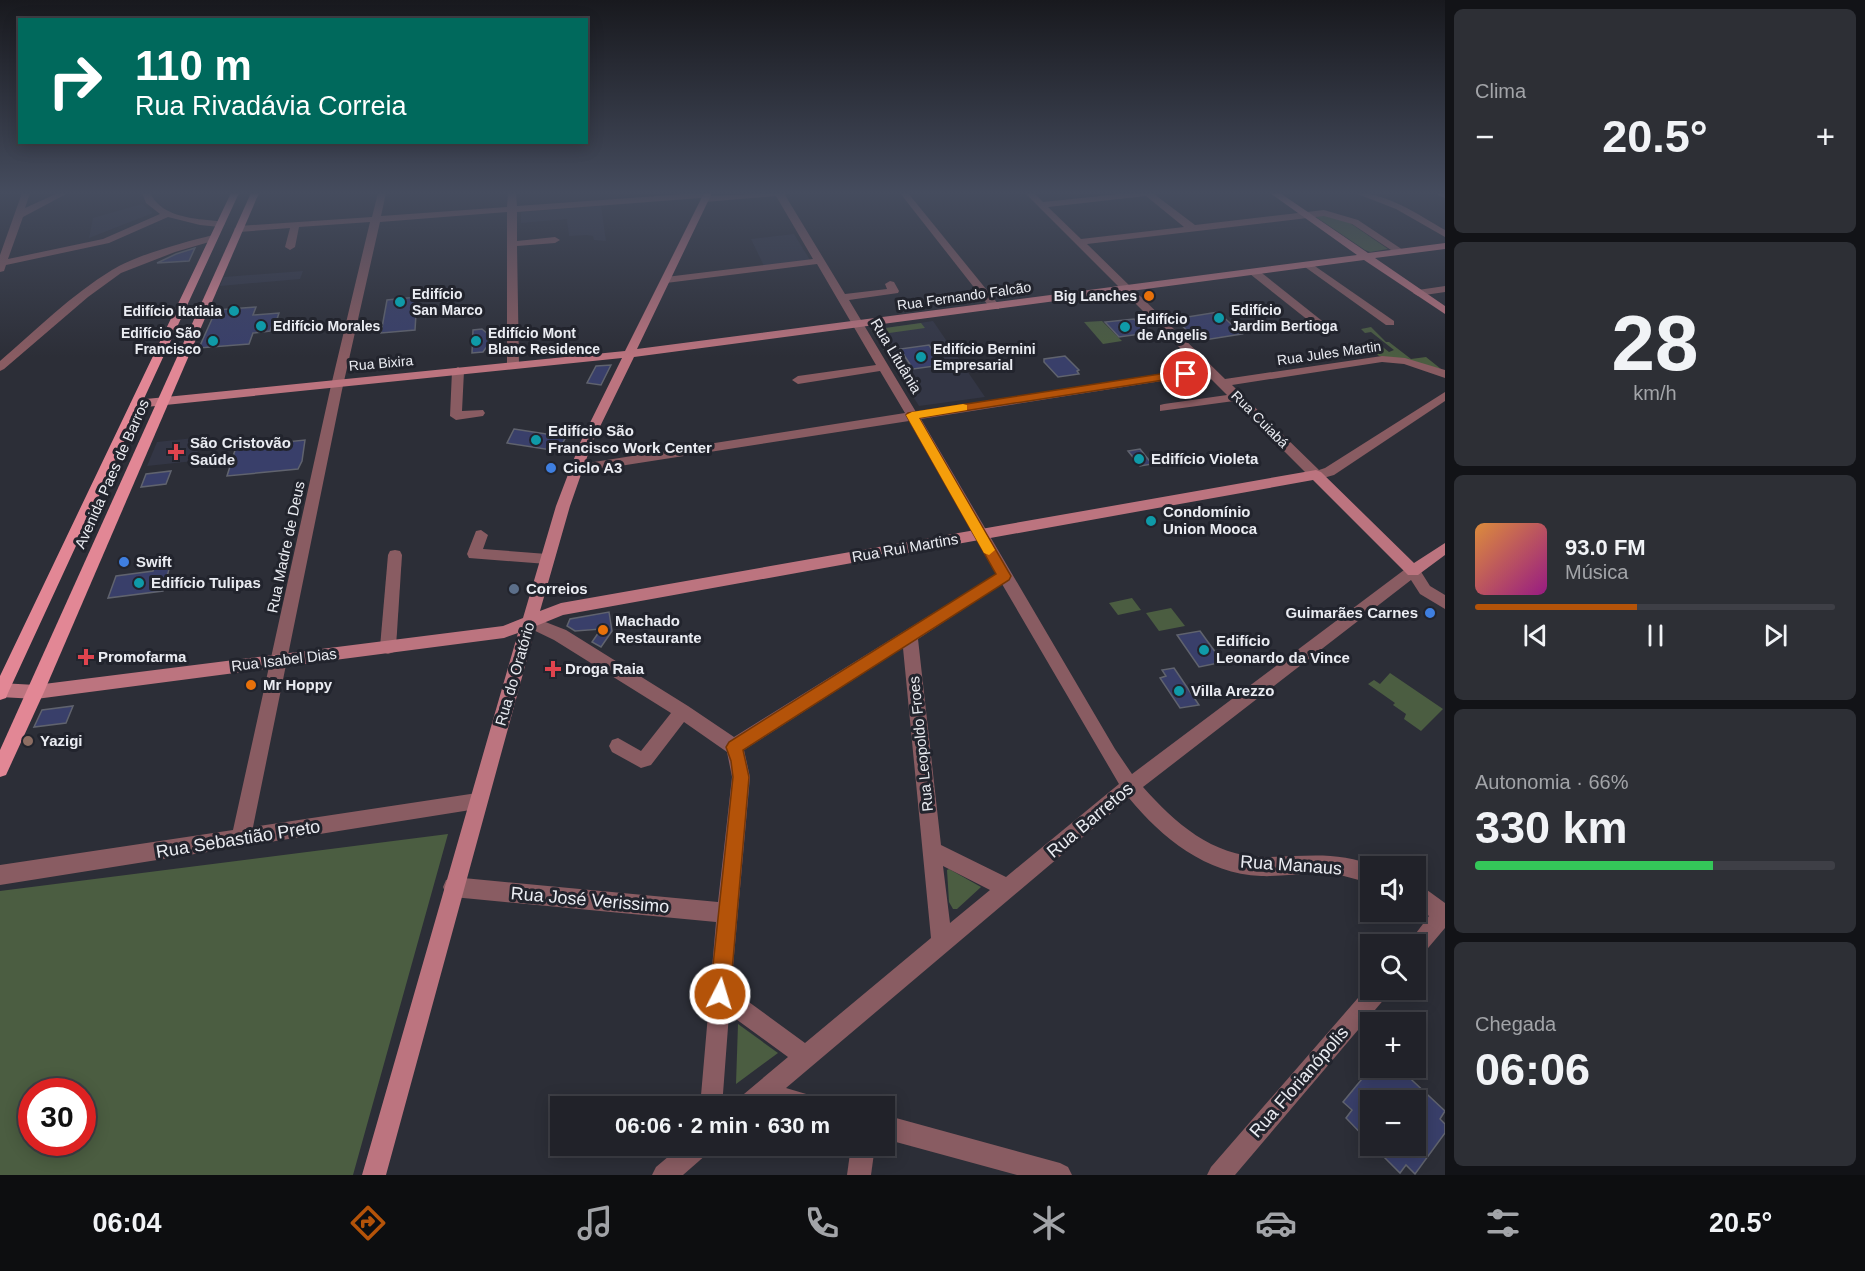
<!DOCTYPE html>
<html lang="pt">
<meta charset="utf-8">
<style>
body{margin:0;font-family:Helvetica,sans-serif;background:#2d2f35;color:#f1f3f6;height:100vh;display:flex;flex-direction:column;font-size:22px;white-space:nowrap}
*{box-sizing:border-box;margin:0}
p{font-size:20px;color:#a2a4a8}
.icon{flex:none;width:33px;height:33px;fill:none;stroke:currentColor;stroke-width:2;stroke-linecap:round;stroke-linejoin:round}
.map{position:relative;flex:1;overflow:hidden}
.side{display:flex;flex-direction:column;gap:9px;padding:9px;background:#121317;width:420px}
.side>*{flex:none}
.guide{position:absolute;left:18px;top:18px;width:570px;height:126px;border-radius:0px;box-shadow:0 3px 15px #0003,0 0 0 2px #3e3f46;background:#00695c;color:#fff;overflow:hidden}
.controls{position:absolute;left:1360px;top:856px;display:grid;gap:12px}
.controls a{display:grid;place-items:center;width:66px;height:66px;border-radius:0px;background:#212229;box-shadow:0 3px 15px #0003,0 0 0 2px #3e3f46;font-size:30px}
.speed{position:absolute;left:18px;top:1078px;display:flex;gap:12px;font-size:30px;font-weight:700;text-align:center}
.speed>*{display:grid;place-content:center;width:78px;height:78px;border-radius:50%;background:#212229;box-shadow:0 3px 15px #0003,0 0 0 2px #3e3f46;line-height:1}
.speed .limit{border:9px solid #d22;background:#fff;color:#111}
.pin{position:absolute;display:grid;place-items:center;width:51px;height:51px;color:#fff;margin:-26px;border:3px solid #fff;border-radius:50%;box-shadow:0 2px 6px #0007}
.me{position:absolute;width:66px;margin:-33px;rotate:5deg;stroke-linejoin:round;filter:drop-shadow(0 0 4px #0008)}
.turn{display:flex;align-items:center;gap:21px;height:126px;padding:0 18px;font-size:27px}
.turn .icon{width:78px;height:78px;stroke-width:2.5}
.turn b{display:block;font-size:42px;line-height:51px}
.big{font-size:45px;font-weight:800;line-height:1.1}
.side .card{flex:1;display:flex;flex-direction:column;justify-content:center;gap:9px;min-width:0;padding:0 21px;border-radius:9px;background:#2d2f35}
.side .dial{align-items:center;gap:0}
.dial b{font-size:78px;line-height:1}
.song{display:flex;align-items:center;gap:18px}
.cover{width:72px;height:72px;border-radius:9px;background:linear-gradient(135deg,hsl(30 70% 55%),hsl(310 70% 35%))}
.played{height:6px;border-radius:3px;background:linear-gradient(90deg,#b45309 45%,#3e3f46 45%)}
.keys{display:flex;justify-content:space-around;direction:ltr}
.heat{display:flex;justify-content:space-between;align-items:center;font-size:33px;direction:ltr}
.charge{height:9px;border-radius:4px;background:linear-gradient(90deg,#34c759 66%,#3e3f46 0)}
.trip{position:absolute;left:550px;top:1096px;width:345px;height:60px;border-radius:0px;background:#212229;box-shadow:0 3px 15px #0003,0 0 0 2px #3e3f46;font-weight:800;line-height:60px;text-align:center}
.dock{display:flex;height:96px;justify-content:space-around;align-items:center;background:#0d0e10;color:#a2a4a8}
.dock .icon{width:42px;height:42px}
.dock .active{color:#b45309}
.dock b{font-size:27px;color:#f1f3f6}
main{display:flex;flex:1;min-height:0}
.map>svg:first-child{display:block}
.built{fill:#333645}
.green{fill:#4b5d41;fill-rule:evenodd}
.building{fill:#393f6a;stroke:#60636e;stroke-width:1.5}
.lines{fill:none;stroke-linecap:round;stroke-linejoin:round}
.street{fill:#895c62;fill-rule:evenodd}
.secondary{fill:#bc747f;fill-rule:evenodd}
.primary{fill:#e28795;fill-rule:evenodd}
.route{fill:#b45309;stroke:#753606;stroke-width:1.5}
.slow{fill:#f59e0b}
.food-dot{fill:#e8710a;stroke:#22242d;stroke-width:2}
.culture-dot{fill:#0f9aa8;stroke:#22242d;stroke-width:2}
.health-dot{fill:#e0444e;stroke:#22242d;stroke-width:2}
.shop-dot{fill:#3f7fe0;stroke:#22242d;stroke-width:2}
.service-dot{fill:#5c6f8a;stroke:#22242d;stroke-width:2}
.education-dot{fill:#8d6e63;stroke:#22242d;stroke-width:2}
.labels{text-anchor:middle;stroke-width:6;stroke-linejoin:round;paint-order:stroke}
.far-poi-label{font-size:14px;font-weight:bold;fill:#eaecf2;stroke:#22242d;text-anchor:start}
.far-street-label{font-size:14px;fill:#eaecf2;stroke:#22242d}
.street-label{font-size:15px;fill:#eaecf2;stroke:#22242d}
.poi-label{font-size:15px;font-weight:bold;fill:#eaecf2;stroke:#22242d;text-anchor:start}
.near-street-label{font-size:18px;fill:#eaecf2;stroke:#22242d}
</style>
<main>
<div class="map">
<svg width="1445" height="1175" viewBox="0 0 1445 1175">
<rect width="100%" height="100%" fill="#2c2e37"/>
<g class="built">
<polygon points="142,204 153,213 89,238 93,218"/>
<polygon points="601,206 606,241 594,240 593,236 587,235 569,236 567,219 521,223 521,213 523,212"/>
<polygon points="794,234 810,260 764,266 751,239"/>
<polygon points="303,271 300,279 220,286 224,277"/>
<polygon points="933,321 985,397 919,406 871,330"/>
<polygon points="203,437 194,461 147,466 157,442"/>
</g>
<g class="green">
<polygon points="1323,215 1347,221 1388,249 1370,252 1365,250 1316,217"/>
<polygon points="1102,321 1122,341 1103,344 1084,322"/>
<polygon points="921,323 925,328 882,334 891,349 884,350 871,330"/>
<polygon points="1371,327 1386,342 1389,342 1411,359 1426,357 1441,369 1379,356 1376,353 1383,351 1370,341 1374,340 1389,352 1394,350 1371,332 1365,333 1361,329"/>
<polygon points="1132,598 1141,610 1118,615 1109,603"/>
<polygon points="1171,608 1185,626 1159,631 1146,613"/>
<polygon points="1390,673 1443,709 1421,731 1404,719 1406,714 1393,705 1395,703 1368,684 1374,680 1380,684"/>
<path d="M448 834 353 1175H0V891ZM32 1092H82V1143H32Z"/>
<polygon points="949,869 981,887 957,909 953,909 949,902 947,870"/>
<polygon points="738,1024 778,1053 736,1084"/>
</g>
<g class="building">
<polygon points="195,248 189,261 157,263 176,254"/>
<polygon points="417,297 415,330 381,333 387,300"/>
<polygon points="256,307 253,315 279,313 275,325 272,325 270,331 253,333 249,344 199,348 216,310"/>
<polygon points="1218,312 1242,334 1198,341 1175,319"/>
<polygon points="1134,319 1148,333 1119,337 1105,322"/>
<polygon points="482,329 489,335 488,345 483,352 472,353 473,330"/>
<polygon points="929,345 942,365 913,369 900,349"/>
<polygon points="1065,356 1079,370 1077,371 1079,374 1058,377 1044,362 1044,359"/>
<polygon points="611,365 601,385 587,383 596,366"/>
<polygon points="514,429 566,437 558,451 507,443"/>
<polygon points="305,440 302,461 298,469 227,476 236,447"/>
<polygon points="1140,449 1152,464 1140,466 1128,451"/>
<polygon points="171,471 166,484 141,487 146,474"/>
<polygon points="171,562 163,591 108,598 116,576 153,571 155,564"/>
<polygon points="609,612 612,631 601,647 592,642 601,629 575,631 567,626 570,619"/>
<polygon points="1200,631 1216,653 1223,662 1199,667 1177,635"/>
<polygon points="1174,668 1199,705 1180,708 1160,678 1166,676 1162,670"/>
<polygon points="73,706 66,723 34,727 42,710"/>
<polygon points="1371,1068 1399,1068 1445,1111 1440,1119 1445,1124 1445,1133 1415,1174 1406,1165 1400,1173 1373,1146 1416,1146 1416,1101 1371,1101 1371,1144 1346,1118 1352,1110 1343,1102"/>
</g>
<g class="lines">
<g class="street">
<path d="M22 193H30L25 208 58 193H68L23 217 8 259 103 239 160 214 146 203 142 193H150C160 214 186 218 207 220 214 221 220 220 225 224L220 227 200 225 168 217 109 243 6 265 4 271 0 272V255Z"/>
<path d="M378 193H386L381 216 507 207 508 193H516L517 206 700 193H709L710 196 786 193 785 195 845 294 887 289 885 284 890 281 894 282 899 291 898 293 849 300 916 412 1200 368 1025 193H1034L1043 202 1129 193H1155L1154 194 1195 225 1324 210 1358 220 1403 250V254H1397L1352 224 1324 216 1087 244 1225 379 1382 356 1405 358 1445 370V378L1404 364 1382 362 1232 385 1319 470 1325 468 1445 392V401L1334 475 1316 480 1311 478 1234 401 1160 411V405L1164 404 1227 395 1206 374 921 419 1115 749 1132 774 1408 567H1418L1430 586 1445 595V609L1420 594 1411 580 1143 787C1175 823 1212 856 1263 857 1305 857 1337 850 1377 867H1371V884C1356 879 1341 874 1326 874 1304 872 1282 877 1261 876 1206 874 1162 838 1129 798L786 1088 823 1099 826 1107 766 1105 735 1107 738 1099 788 1057 729 1014 722 1107H700L716 922 453 897 446 894 443 887 446 880 453 877 718 902 732 777 727 752 684 722 651 765 641 768 612 752 609 746 612 740 618 738 641 751 671 713 554 640 525 626 522 622 525 618 530 616 566 630 688 706 734 737 996 574 909 421 594 470 576 469 569 465 576 461 594 462 905 413 880 371 798 384 792 380 798 376 876 365 817 264 666 283 661 280 666 277 813 259 776 196 705 202 701 198 517 212V241L555 237 560 240 555 243 517 246 519 366 513 369 507 366V212L380 222 342 390 253 827 477 793 483 796 486 802 483 808 0 885V865L233 830 330 390 370 222 299 227 295 247 290 250 285 247 290 228 239 232 234 229 239 226 372 217ZM1146 196 1184 227 1081 239 1048 207ZM1002 584 1119 784 1006 877 941 845 918 639ZM903 648 931 938 805 1043 731 989 750 777 744 750ZM943 866 990 890 950 923Z"/>
<polygon points="900,193 908,193 999,305 999,309 991,309"/>
<path d="M1355 193C1388 193 1417 214 1445 230V237L1396 209Z"/>
<polygon points="1437,193 1445,193 1445,198 1438,195"/>
<path d="M213 235 216 236V240L175 252 121 273 88 297 4 369 0 371V361C36 330 71 295 112 270 136 255 185 242 213 235Z"/>
<polygon points="1309,262 1394,321 1394,325 1386,325 1305,267 1304,265"/>
<polygon points="1250,270 1258,270 1331,328 1331,332 1323,332 1250,274"/>
<polygon points="1445,286 1445,292 1418,296 1413,293 1418,290"/>
<polygon points="458,367 464,371 462,411 483,410 485,413 483,416 456,420 450,416 452,371"/>
<polygon points="481,530 488,535 483,549 547,554 552,555 554,559 552,563 547,564 469,558 467,554 476,531"/>
<polygon points="395,550 400,551 402,555 396,647 394,652 388,654 382,652 380,647 388,555 390,551"/>
<polygon points="1416,882 1445,903 1445,928 1423,954 1416,957 1416,945 1407,945 1429,916 1416,905"/>
<polygon points="1371,983 1371,990 1390,990 1386,997 1235,1175 1207,1175 1211,1167"/>
<polygon points="885,1115 1060,1163 1068,1167 1072,1175 1017,1175 885,1139"/>
<polygon points="681,1146 711,1146 707,1154 683,1175 652,1175 656,1167"/>
<polygon points="851,1146 875,1146 871,1175 847,1175"/>
</g>
<polygon class="secondary" points="704,193 712,193 637,349 1357,255 1270,193 1280,193 1368,253 1445,243 1445,249 1375,258 1445,306 1445,314 1364,260 634,357 592,443 570,506 540,611 561,603 1316,470 1321,472 1414,563 1445,543 1445,555 1418,575 1408,575 1313,480 563,615 536,626 386,1175 362,1175 518,633 504,638 36,699 0,697 0,683 36,685 503,626 523,618 556,506 580,443 622,358 136,408 130,404 136,400 625,351"/>
<g class="primary">
<polygon points="231,193 239,193 8,693 6,698 0,700 0,676"/>
<polygon points="251,193 259,193 44,692 6,775 0,777 0,750"/>
</g>
</g>
<linearGradient id="sky" x2="0" y2="1"><stop stop-color="#18191e"/><stop offset="0.54" stop-color="#454c5e"/><stop offset="1" stop-color="#454c5e" stop-opacity="0"/></linearGradient>
<rect width="1445" height="357" fill="url(#sky)"/>
<polygon class="route" points="1186,370 1189,371 1189,376 919,418 1011,576 1009,580 743,750 749,777 730,994 727,1001 720,1004 713,1001 710,994 733,777 731,761 726,747 729,742 996,574 906,415 908,413"/>
<polygon class="slow" points="963,404 967,405 967,410 919,418 995,550 989,555 984,553 906,415 912,412"/>
<g class="food-dot">
<circle cx="1149" cy="296" r="6"/>
<circle cx="603" cy="630" r="6"/>
<circle cx="251" cy="685" r="6"/>
</g>
<g class="culture-dot">
<circle cx="400" cy="302" r="6"/>
<circle cx="234" cy="311" r="6"/>
<circle cx="1219" cy="318" r="6"/>
<circle cx="261" cy="326" r="6"/>
<circle cx="1125" cy="327" r="6"/>
<circle cx="213" cy="341" r="6"/>
<circle cx="476" cy="341" r="6"/>
<circle cx="921" cy="357" r="6"/>
<circle cx="536" cy="440" r="6"/>
<circle cx="1139" cy="459" r="6"/>
<circle cx="1151" cy="521" r="6"/>
<circle cx="139" cy="583" r="6"/>
<circle cx="1204" cy="650" r="6"/>
<circle cx="1179" cy="691" r="6"/>
</g>
<g class="health-dot">
<path d="M173 443h6v6h6v6h-6v6h-6v-6h-6v-6h6z"/>
<path d="M83 648h6v6h6v6h-6v6h-6v-6h-6v-6h6z"/>
<path d="M550 660h6v6h6v6h-6v6h-6v-6h-6v-6h6z"/>
</g>
<g class="shop-dot">
<circle cx="551" cy="468" r="6"/>
<circle cx="124" cy="562" r="6"/>
<circle cx="1430" cy="613" r="6"/>
</g>
<circle class="service-dot" cx="514" cy="589" r="6"/>
<circle class="education-dot" cx="28" cy="741" r="6"/>
<g class="labels">
<g class="far-poi-label">
<text x="412" y="299">Edifício<tspan x="412" dy="16">San Marco</tspan></text>
<text x="1137" y="301" text-anchor="end">Big Lanches</text>
<text x="1231" y="315">Edifício<tspan x="1231" dy="16">Jardim Bertioga</tspan></text>
<text x="222" y="316" text-anchor="end">Edifício Itatiaia</text>
<text x="1137" y="324">Edifício<tspan x="1137" dy="16">de Angelis</tspan></text>
<text x="273" y="331">Edifício Morales</text>
<text x="201" y="338" text-anchor="end">Edifício São<tspan x="201" dy="16">Francisco</tspan></text>
<text x="488" y="338">Edifício Mont<tspan x="488" dy="16">Blanc Residence</tspan></text>
<text x="933" y="354">Edifício Bernini<tspan x="933" dy="16">Empresarial</tspan></text>
</g>
<g class="far-street-label">
<text transform="translate(964 296) rotate(-8)" y="5">Rua Fernando Falcão</text>
<text transform="translate(1329 353) rotate(-8)" y="5">Rua Jules Martin</text>
<text transform="translate(381 363) rotate(-5)" y="5">Rua Bixira</text>
<text transform="translate(1260 419) rotate(45)" y="5">Rua Cuiabá</text>
</g>
<g class="street-label">
<text transform="translate(896 356) rotate(59)" y="5">Rua Lituânia</text>
<text transform="translate(112 474) rotate(-66)" y="5">Avenida Paes de Barros</text>
<text transform="translate(286 547) rotate(-78)" y="5">Rua Madre de Deus</text>
<text transform="translate(905 548) rotate(-10)" y="5">Rua Rui Martins</text>
<text transform="translate(284 660) rotate(-7)" y="5">Rua Isabel Dias</text>
<text transform="translate(515 674) rotate(-74)" y="5">Rua do Oratório</text>
<text transform="translate(921 744) rotate(-96)" y="5">Rua Leopoldo Froes</text>
</g>
<g class="poi-label">
<text x="548" y="436">Edifício São<tspan x="548" dy="17">Francisco Work Center</tspan></text>
<text x="190" y="448">São Cristovão<tspan x="190" dy="17">Saúde</tspan></text>
<text x="1151" y="464">Edifício Violeta</text>
<text x="563" y="473">Ciclo A3</text>
<text x="1163" y="517">Condomínio<tspan x="1163" dy="17">Union Mooca</tspan></text>
<text x="136" y="567">Swift</text>
<text x="151" y="588">Edifício Tulipas</text>
<text x="526" y="594">Correios</text>
<text x="1418" y="618" text-anchor="end">Guimarães Carnes</text>
<text x="615" y="626">Machado<tspan x="615" dy="17">Restaurante</tspan></text>
<text x="1216" y="646">Edifício<tspan x="1216" dy="17">Leonardo da Vince</tspan></text>
<text x="98" y="662">Promofarma</text>
<text x="565" y="674">Droga Raia</text>
<text x="263" y="690">Mr Hoppy</text>
<text x="1191" y="696">Villa Arezzo</text>
<text x="40" y="746">Yazigi</text>
</g>
<g class="near-street-label">
<text transform="translate(1090 820) rotate(-40)" y="6">Rua Barretos</text>
<text transform="translate(238 839) rotate(-9)" y="6">Rua Sebastião Preto</text>
<text transform="translate(1291 865) rotate(4)" y="6">Rua Manaus</text>
<text transform="translate(590 900) rotate(5)" y="6">Rua José Verissimo</text>
<text transform="translate(1299 1082) rotate(-49)" y="6">Rua Florianópolis</text>
</g>
</g>
</svg>
<div class="controls">
<a><svg class="icon" aria-label="sound" viewBox="0 0 24 24"><path d="M4 9h4l5-4v14l-5-4H4zM17 9q2 3 0 6"/></svg></a>
<a><svg class="icon" aria-label="search" viewBox="0 0 24 24"><circle cx="10" cy="10" r="6"/><path d="M15 15l6 6"/></svg></a>
<a>+</a>
<a>−</a>
</div>
<div class="speed"><div class="limit">30</div></div>
<div class="pin" style="left:1186px;top:374px;background:#d93025"><svg class="icon" aria-label="arrive" viewBox="0 0 24 24"><path d="M6 21V4h12l-3 4 3 4H6"/></svg></div>
<svg class="me" style="left:720px;top:994px" viewBox="-20 -20 40 40"><circle r="17" fill="#b45309" stroke="#fff" stroke-width="3"/><path d="M0-11L8 9 0 5-8 9z" fill="#fff"/></svg>
<div class="trip">06:06 · 2 min · 630 m</div>
<div class="guide">
<div class="turn"><svg class="icon" aria-label="right" viewBox="0 0 24 24"><path d="M7 20v-9h11M14 6l5 5-5 5"/></svg><div><b>110 m</b>Rua Rivadávia Correia</div></div>
</div>
</div>
<section class="side">
<div class="card"><p>Clima</p>
<div class="heat"><a>−</a><b class="big">20.5°</b><a>+</a></div>
</div>
<div class="card dial"><b>28</b><p>km/h</p></div>
<div class="card">
<div class="song"><i class="cover"></i><div><b>93.0 FM</b><p>Música</p></div></div>
<div class="played"></div>
<div class="keys"><svg class="icon" aria-label="previous" viewBox="0 0 24 24"><path d="M18 5L8 12l10 7zM5 5v14"/></svg><svg class="icon" aria-label="pause" viewBox="0 0 24 24"><path d="M8 5v14M16 5v14"/></svg><svg class="icon" aria-label="next" viewBox="0 0 24 24"><path d="M6 5l10 7-10 7zM19 5v14"/></svg></div>
</div>
<div class="card"><p>Autonomia · 66%</p><b class="big">330 km</b><div class="charge"></div></div>
<div class="card"><p>Chegada</p><b class="big">06:06</b></div>
</section>
</main>
<nav class="dock">
<b>06:04</b>
<svg class="icon active" aria-label="directions" viewBox="0 0 24 24"><path d="M12 3l9 9-9 9-9-9zM9 14v-3h6M13 9l2 2-2 2"/></svg>
<svg class="icon" aria-label="music" viewBox="0 0 24 24"><path d="M9 18V5l10-2v13"/><circle cx="6" cy="18" r="3"/><circle cx="16" cy="16" r="3"/></svg>
<svg class="icon" aria-label="phone" viewBox="0 0 24 24"><path d="M5 4h4l2 5-3 2q2 4 5 5l2-3 5 2v4C11 20 4 13 5 4z"/></svg>
<svg class="icon" aria-label="climate" viewBox="0 0 24 24"><path d="M12 3v18M4 7l16 10M4 17L20 7"/></svg>
<svg class="icon" aria-label="car" viewBox="0 0 24 24"><path d="M5 17H2v-5l4-1 3-4h7l3 4 3 1v5h-3M9 17h6M6 11h13"/><circle cx="7" cy="17" r="2"/><circle cx="17" cy="17" r="2"/></svg>
<svg class="icon" aria-label="filters" viewBox="0 0 24 24"><path d="M4 7h16M4 17h16"/><circle cx="9" cy="7" r="2"/><circle cx="15" cy="17" r="2"/></svg>
<b>20.5°</b>
</nav>
